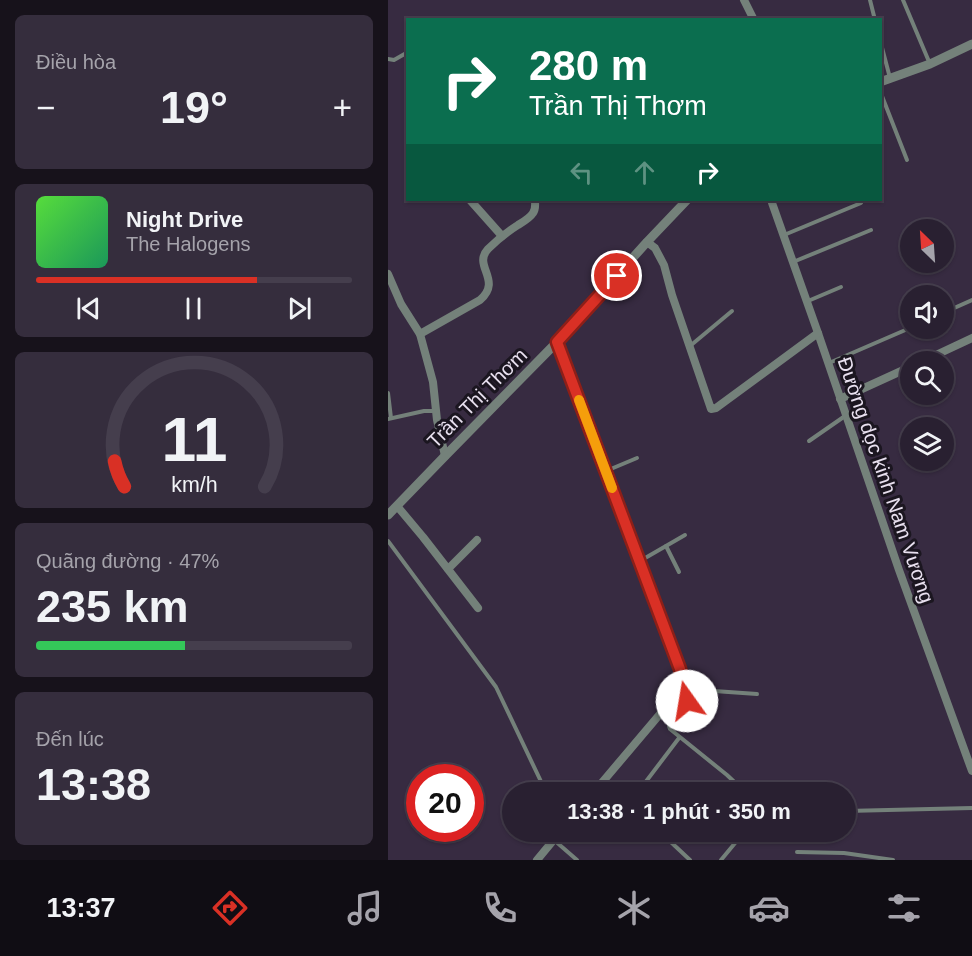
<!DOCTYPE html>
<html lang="vi">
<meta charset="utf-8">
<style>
body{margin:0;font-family:Arial,sans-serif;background:#352d3d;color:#f1f3f6;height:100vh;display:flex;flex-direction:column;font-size:22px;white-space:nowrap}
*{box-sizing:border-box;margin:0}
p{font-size:20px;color:#a5a3ab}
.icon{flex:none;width:33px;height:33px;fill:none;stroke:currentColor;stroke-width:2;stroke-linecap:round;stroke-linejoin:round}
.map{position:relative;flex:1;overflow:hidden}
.details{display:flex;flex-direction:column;gap:15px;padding:15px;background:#17121b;width:388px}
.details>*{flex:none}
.top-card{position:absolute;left:18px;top:18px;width:476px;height:183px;border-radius:0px;box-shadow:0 2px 4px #0004,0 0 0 2px #453e4d;background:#0b6e4f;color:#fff;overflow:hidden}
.needle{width:39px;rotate:335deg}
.tools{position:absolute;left:512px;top:219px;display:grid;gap:12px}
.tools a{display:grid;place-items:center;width:54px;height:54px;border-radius:50%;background:#292031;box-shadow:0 2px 4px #0004,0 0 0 2px #453e4d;font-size:30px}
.speed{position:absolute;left:18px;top:764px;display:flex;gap:12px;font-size:30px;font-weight:700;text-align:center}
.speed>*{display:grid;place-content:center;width:78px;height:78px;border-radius:50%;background:#292031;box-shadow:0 2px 4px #0004,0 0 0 2px #453e4d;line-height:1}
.speed .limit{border:9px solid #d22;background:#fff;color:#111}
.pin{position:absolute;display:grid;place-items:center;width:51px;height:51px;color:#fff;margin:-26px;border:3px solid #fff;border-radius:50%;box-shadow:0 2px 6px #0007}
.me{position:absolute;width:66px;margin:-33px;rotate:347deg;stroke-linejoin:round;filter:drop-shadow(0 0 4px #0008)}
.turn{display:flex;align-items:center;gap:21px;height:126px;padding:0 24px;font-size:27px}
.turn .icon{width:78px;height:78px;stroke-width:2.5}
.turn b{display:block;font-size:42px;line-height:51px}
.lanes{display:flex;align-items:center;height:57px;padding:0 24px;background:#0003;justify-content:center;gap:30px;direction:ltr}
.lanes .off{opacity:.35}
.big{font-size:45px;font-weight:700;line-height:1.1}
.details .card{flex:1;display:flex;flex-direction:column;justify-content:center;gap:9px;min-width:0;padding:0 21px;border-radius:9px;background:#352d3d}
.details .dial{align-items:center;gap:0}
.dial svg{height:156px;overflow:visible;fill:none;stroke:#453e4d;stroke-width:7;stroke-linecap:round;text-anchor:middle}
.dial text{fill:#f1f3f6;stroke:none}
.song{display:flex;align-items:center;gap:18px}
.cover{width:72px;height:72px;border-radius:9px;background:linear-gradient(135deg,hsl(110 70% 55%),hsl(150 70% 35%))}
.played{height:6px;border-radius:3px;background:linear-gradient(90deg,#d93025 70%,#453e4d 70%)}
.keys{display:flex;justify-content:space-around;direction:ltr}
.heat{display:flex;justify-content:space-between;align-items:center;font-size:33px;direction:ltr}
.charge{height:9px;border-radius:4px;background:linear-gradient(90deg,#34c759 47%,#453e4d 0)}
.trip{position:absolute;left:114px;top:782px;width:354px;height:60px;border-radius:30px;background:#292031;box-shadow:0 2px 4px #0004,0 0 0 2px #453e4d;font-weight:700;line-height:60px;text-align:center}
.menu{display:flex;height:96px;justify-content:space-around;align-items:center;background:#100d14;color:#a5a3ab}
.menu .icon{width:42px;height:42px}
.menu .current{color:#d93025}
.menu b{font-size:27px;color:#f1f3f6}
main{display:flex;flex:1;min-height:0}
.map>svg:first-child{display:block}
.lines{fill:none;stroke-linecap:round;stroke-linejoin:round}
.service{stroke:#74817a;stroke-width:4}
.minor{stroke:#74817a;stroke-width:8}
.tertiary{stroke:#74817a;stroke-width:9}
.route-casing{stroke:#8d1f18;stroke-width:15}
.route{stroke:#d93025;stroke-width:10}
.slow{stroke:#f59e0b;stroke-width:10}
.labels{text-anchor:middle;stroke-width:6;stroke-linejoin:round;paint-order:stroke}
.street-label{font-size:20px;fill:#e8e0ef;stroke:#1b1620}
</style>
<main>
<section class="details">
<div class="card"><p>Điều hòa</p>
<div class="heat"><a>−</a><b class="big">19°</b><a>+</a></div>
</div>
<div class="card">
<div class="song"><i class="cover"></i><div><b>Night Drive</b><p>The Halogens</p></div></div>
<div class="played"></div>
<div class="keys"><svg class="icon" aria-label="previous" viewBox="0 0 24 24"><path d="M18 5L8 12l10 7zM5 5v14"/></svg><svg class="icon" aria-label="pause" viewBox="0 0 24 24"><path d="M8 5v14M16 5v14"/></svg><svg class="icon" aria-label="next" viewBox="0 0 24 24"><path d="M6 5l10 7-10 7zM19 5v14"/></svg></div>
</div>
<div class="card dial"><svg viewBox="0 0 100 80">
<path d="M14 69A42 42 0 1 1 86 69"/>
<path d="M14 69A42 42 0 0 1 9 56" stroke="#d93025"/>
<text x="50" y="56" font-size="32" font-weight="700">11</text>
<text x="50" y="72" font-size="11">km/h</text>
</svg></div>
<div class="card"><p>Quãng đường · 47%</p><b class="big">235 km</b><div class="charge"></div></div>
<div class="card"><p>Đến lúc</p><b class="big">13:38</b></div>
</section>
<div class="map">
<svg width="584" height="860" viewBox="0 0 584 860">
<rect width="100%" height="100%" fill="#372b41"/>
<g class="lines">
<g class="service">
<polyline points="482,0 487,20"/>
<polyline points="515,0 542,64"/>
<polyline points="492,40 502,78"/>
<polyline points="0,59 6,60 20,52"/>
<polyline points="492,91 519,160"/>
<polyline points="396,235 473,203"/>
<polyline points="405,262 483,230"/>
<polyline points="420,301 453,287"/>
<polyline points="555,313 584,300"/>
<polyline points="302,346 344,311"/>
<polyline points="441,363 522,328"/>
<polyline points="0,393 3,418"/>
<polyline points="0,419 36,411 48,411"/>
<polyline points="421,441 457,416"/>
<polyline points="218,471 249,458"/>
<polyline points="0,541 108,687 158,792"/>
<polyline points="278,546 291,572"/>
<polyline points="252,561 297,535"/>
<polyline points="295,685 312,690 369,694"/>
<path d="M294 688C307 705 289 713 281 726L282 729 339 775 357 792"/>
<polyline points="250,792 291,738"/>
<polyline points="458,811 584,808"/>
<polyline points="271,831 302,860"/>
<polyline points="166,840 189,860"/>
<polyline points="409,852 456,853 505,860"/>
<polyline points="333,860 357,831"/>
</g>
<g class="minor">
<polyline points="356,0 366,20"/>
<polyline points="82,200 114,236"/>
<polyline points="383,200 430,333 511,570 584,771"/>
<polyline points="259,242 267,248 276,265 284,295 322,406 323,409 328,408 430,333"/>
<polyline points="0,274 13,304 32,334 45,382 49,420 57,456"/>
<path d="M32 334 92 300C115 280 84 266 100 249 109 240 119 232 130 225 135 222 142 218 145 213 148 209 147 205 147 200"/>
<polyline points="169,342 295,681 294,688 206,792"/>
<polyline points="533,362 584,338"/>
<polyline points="452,399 522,367"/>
<polyline points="9,506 35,537 90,608"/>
<polyline points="60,569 89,540"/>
<polyline points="149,860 173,831"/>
</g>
<g class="tertiary">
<polyline points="492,82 542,64 584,44"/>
<polyline points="0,515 57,456 169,342 259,242 299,200"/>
</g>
</g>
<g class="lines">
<g class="route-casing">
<polyline id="route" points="229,276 169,342 292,669 295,681 294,688 299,696 299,701"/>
</g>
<use href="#route" class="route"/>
<polyline class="slow" points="191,400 224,488"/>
</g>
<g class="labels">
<g class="street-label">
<text transform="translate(89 398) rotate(-45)" y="7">Trần Thị Thơm</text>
<text transform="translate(498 480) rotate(71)" y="7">Đường dọc kinh Nam Vương</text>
</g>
</g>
</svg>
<div class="tools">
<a><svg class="needle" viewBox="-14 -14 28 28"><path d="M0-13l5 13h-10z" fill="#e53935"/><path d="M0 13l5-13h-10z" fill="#a5a3ab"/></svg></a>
<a><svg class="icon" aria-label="sound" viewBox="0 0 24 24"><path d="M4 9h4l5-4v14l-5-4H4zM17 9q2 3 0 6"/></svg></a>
<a><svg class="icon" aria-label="search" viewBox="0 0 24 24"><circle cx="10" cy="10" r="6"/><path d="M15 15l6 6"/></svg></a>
<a><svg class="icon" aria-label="layers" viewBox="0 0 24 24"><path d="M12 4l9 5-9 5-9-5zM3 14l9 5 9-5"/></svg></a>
</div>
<div class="speed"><div class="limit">20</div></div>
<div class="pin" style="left:229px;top:276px;background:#d93025"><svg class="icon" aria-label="arrive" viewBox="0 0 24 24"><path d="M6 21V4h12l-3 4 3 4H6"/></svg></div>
<svg class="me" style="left:299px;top:701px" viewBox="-20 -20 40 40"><circle r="19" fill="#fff"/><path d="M0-13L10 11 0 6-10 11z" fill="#d93025"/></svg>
<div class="trip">13:38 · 1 phút · 350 m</div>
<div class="top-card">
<div class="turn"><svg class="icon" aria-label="right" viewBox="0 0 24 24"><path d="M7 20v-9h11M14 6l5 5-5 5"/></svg><div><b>280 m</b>Trần Thị Thơm</div></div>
<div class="lanes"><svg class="icon off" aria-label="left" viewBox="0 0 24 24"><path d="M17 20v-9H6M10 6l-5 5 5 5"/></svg><svg class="icon off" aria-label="ahead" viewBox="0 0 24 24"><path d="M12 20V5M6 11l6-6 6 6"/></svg><svg class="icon" aria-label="right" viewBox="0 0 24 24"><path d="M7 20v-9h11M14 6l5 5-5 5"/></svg></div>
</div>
</div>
</main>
<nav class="menu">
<b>13:37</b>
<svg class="icon current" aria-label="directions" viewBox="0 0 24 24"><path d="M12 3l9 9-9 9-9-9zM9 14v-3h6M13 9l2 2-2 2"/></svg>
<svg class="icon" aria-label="music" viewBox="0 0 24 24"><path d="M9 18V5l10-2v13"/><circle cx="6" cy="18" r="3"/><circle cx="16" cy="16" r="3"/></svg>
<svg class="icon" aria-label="phone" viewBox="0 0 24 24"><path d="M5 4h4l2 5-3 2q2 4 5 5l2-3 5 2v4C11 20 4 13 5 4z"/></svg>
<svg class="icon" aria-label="climate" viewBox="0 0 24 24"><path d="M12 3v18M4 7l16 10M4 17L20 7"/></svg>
<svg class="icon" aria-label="car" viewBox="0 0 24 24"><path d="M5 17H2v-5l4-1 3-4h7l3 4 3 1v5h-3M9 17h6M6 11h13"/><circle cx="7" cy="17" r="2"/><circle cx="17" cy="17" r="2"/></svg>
<svg class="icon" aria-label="filters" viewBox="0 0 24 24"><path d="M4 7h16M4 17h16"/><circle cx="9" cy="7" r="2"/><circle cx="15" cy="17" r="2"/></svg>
</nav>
